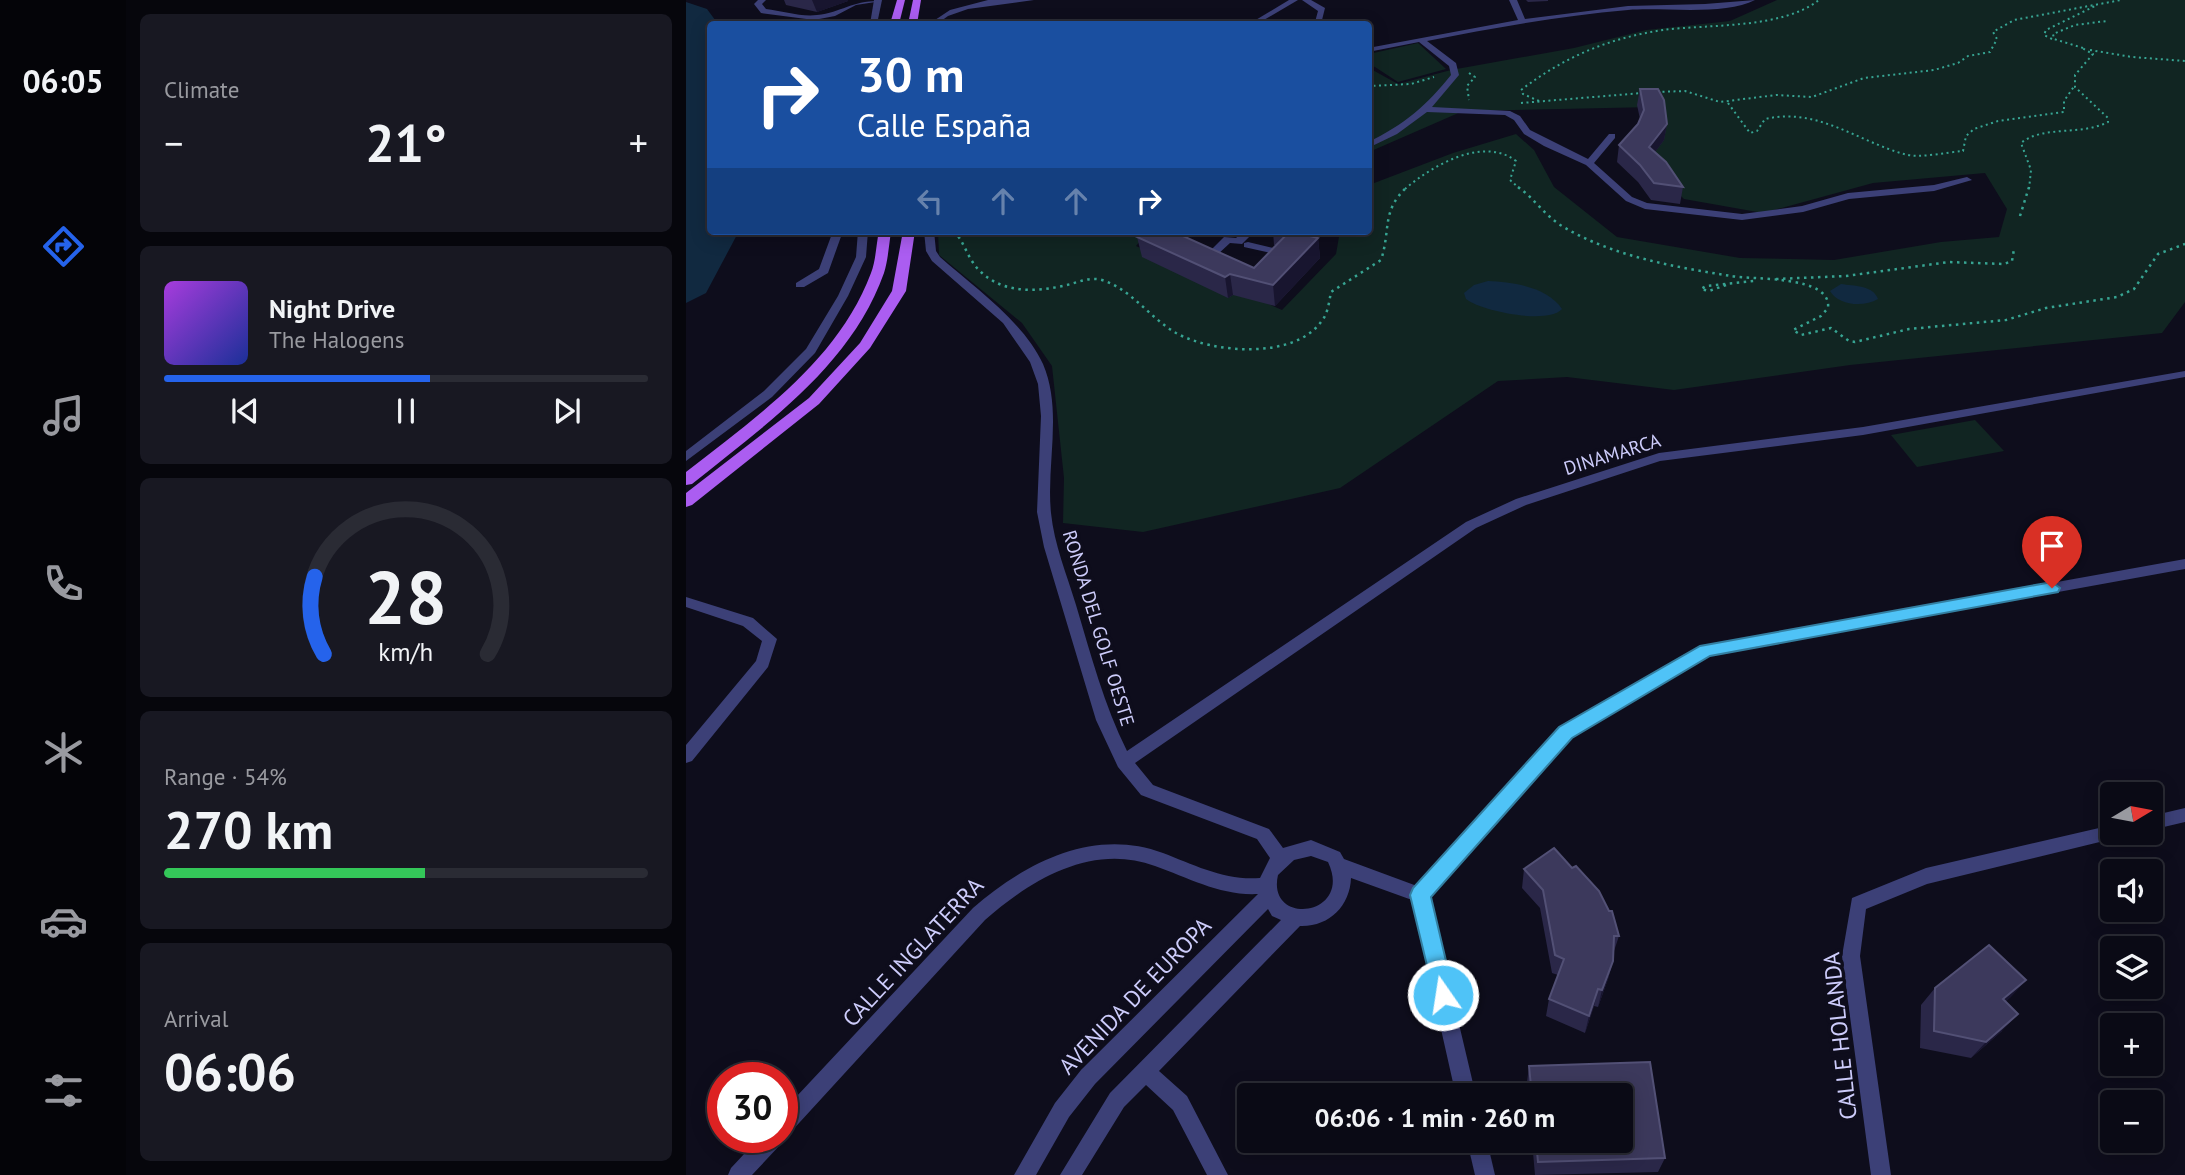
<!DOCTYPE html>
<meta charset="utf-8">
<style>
body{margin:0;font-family:"PT Sans",sans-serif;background:#181822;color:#f1f3f6;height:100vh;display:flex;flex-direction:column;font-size:26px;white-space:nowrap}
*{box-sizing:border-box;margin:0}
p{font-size:23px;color:#999aa0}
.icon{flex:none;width:38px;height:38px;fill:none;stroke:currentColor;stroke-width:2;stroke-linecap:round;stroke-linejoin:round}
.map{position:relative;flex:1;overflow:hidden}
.drawer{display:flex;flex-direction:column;gap:14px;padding:14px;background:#06060c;width:560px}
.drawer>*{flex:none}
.hud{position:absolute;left:21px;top:21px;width:665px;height:214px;border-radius:7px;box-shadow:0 4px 18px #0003,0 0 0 2px #2a2b34;background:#1a4fa0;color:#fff;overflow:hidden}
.needle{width:46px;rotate:80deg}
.controls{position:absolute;left:1414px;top:782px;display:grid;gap:14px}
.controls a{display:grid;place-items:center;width:63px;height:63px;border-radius:7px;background:#0a0a15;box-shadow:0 4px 18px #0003,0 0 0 2px #2a2b34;font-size:35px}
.speed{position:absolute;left:21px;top:1062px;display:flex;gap:14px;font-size:35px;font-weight:700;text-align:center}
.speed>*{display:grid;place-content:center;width:91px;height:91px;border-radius:50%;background:#0a0a15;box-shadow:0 4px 18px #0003,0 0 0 2px #2a2b34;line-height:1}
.speed .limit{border:10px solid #d22;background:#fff;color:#111}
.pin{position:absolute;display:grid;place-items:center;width:60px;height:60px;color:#fff;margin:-72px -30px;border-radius:50% 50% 50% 0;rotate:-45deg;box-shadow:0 0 7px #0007}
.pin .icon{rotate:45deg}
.me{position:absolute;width:77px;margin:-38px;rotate:347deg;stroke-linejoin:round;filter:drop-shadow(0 0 5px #0008)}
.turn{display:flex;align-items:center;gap:24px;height:147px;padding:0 35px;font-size:32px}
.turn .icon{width:91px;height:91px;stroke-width:2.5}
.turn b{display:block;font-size:49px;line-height:60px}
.lanes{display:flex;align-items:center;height:66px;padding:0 35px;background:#0003;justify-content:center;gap:35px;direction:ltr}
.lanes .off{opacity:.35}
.big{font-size:52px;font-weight:700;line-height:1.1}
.drawer .widget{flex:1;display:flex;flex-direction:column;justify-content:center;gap:10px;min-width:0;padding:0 24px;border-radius:10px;background:#181822}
.drawer .dial{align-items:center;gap:0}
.dial svg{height:182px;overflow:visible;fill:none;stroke:#2a2b34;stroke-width:7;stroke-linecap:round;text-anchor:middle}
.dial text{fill:#f1f3f6;stroke:none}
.song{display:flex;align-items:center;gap:21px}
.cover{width:84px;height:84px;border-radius:10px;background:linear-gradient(135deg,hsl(280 70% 55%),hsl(230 70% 35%))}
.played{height:7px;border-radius:4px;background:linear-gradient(90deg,#2563eb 55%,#2a2b34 55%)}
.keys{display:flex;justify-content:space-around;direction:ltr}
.heat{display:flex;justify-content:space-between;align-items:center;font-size:38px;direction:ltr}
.charge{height:10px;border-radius:5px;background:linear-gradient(90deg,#34c759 54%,#2a2b34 0)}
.trip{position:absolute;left:551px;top:1083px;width:396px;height:70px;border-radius:7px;background:#0a0a15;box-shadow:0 4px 18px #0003,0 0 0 2px #2a2b34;font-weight:700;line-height:70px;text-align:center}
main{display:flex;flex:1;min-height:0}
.tab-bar{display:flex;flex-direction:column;width:126px;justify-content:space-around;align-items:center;background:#040408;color:#999aa0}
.tab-bar .icon{width:49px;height:49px}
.tab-bar .on{color:#2563eb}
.tab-bar b{font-size:32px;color:#f1f3f6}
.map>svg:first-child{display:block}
.green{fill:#112522}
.water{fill:#112940}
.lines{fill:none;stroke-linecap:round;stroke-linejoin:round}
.path-far1{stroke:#37a492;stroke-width:2;stroke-dasharray:2 3.5;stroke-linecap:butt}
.path{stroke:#37a492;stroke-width:2.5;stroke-dasharray:2.5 4.5;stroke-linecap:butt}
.pedestrian{fill:#3c4077;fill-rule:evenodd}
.minor{fill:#3c4077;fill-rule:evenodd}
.primary{fill:#ab5df1;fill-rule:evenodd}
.wall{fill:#2a2748}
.shaded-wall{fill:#18152f}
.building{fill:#3c395c;stroke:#525075;stroke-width:2}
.route{fill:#4fc3f7;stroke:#337fa1;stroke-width:2}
.labels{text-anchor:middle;stroke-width:7;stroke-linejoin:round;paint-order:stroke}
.street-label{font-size:19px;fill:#cdccfb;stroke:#0e0d1c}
.near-street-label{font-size:23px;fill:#cdccfb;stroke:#0e0d1c}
</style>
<main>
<nav class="tab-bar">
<b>06:05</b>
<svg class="icon on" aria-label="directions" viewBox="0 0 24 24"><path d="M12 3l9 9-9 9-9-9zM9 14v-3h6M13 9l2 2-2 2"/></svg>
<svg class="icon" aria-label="music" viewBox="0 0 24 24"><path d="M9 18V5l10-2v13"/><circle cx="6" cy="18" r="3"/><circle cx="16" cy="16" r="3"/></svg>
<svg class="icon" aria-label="phone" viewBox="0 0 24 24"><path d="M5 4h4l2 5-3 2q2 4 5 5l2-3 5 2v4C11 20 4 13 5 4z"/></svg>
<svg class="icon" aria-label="climate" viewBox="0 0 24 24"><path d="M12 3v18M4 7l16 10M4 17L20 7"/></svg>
<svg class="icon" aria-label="car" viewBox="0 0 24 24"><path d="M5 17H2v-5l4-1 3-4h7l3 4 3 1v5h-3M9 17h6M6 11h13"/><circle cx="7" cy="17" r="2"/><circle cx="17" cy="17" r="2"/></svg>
<svg class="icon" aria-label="filters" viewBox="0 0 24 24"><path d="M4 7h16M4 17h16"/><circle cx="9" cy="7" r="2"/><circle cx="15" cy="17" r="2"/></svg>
</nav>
<section class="drawer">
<div class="widget"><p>Climate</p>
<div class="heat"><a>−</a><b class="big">21°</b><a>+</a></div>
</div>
<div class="widget">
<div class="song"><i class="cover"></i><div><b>Night Drive</b><p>The Halogens</p></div></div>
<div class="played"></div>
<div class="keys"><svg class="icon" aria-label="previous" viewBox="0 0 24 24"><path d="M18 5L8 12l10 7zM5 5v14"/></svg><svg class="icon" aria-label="pause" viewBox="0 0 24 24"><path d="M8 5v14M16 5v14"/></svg><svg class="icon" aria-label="next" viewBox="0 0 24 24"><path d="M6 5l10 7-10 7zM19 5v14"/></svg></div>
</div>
<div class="widget dial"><svg viewBox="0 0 100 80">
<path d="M14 69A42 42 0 1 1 86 69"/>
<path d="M14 69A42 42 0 0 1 10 35" stroke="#2563eb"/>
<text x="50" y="56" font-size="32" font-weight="700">28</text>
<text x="50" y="72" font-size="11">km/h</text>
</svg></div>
<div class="widget"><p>Range · 54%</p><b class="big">270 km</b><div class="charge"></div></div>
<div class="widget"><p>Arrival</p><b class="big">06:06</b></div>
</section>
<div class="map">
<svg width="1499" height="1175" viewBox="0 0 1499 1175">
<rect width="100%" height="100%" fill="#0e0d1c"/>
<g class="green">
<polygon points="1091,0 1499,0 1499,302 1476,333 1164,365 988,390 881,377 812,381 654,488 457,532 377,523 378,478 366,366 336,323 253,255 252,231 463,231 450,246 596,310 650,254 654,231 682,231 683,185 767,153 830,134 848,150 868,187 931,237 1054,258 1148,260 1255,242 1313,237 1321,209 1299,173 1187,183 1077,213 998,199 959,160 968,107 777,111 683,152 683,68 712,84 765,70 888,48 960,30 1044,21"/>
<polygon points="732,43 760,69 712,82 689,67 683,65 683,54"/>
<polygon points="1289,420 1318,451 1231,467 1205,435"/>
</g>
<g class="water">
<polygon points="0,2 21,9 32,24 24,24 24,231 53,231 20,293 0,303"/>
<path d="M802 281C827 282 861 287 876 309 862 325 795 311 780 299L778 293 788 285Z"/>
<path d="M1155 284C1168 286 1187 285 1192 299 1177 308 1152 305 1144 291Z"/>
</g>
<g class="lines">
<g class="path-far1">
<polyline points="1366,39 1358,35 1360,30 1409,6"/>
<polyline points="1397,48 1368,39 1367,34 1389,25 1421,21"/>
<polyline points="1404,50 1446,57 1499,61"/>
<polyline points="783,73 789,77 781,86 783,100"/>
<polyline points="682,86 725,84 748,77"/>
<polyline points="971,92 999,91 1034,102 1090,95 1126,97 1178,78 1248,70 1272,63 1282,56 1304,52 1311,39 1307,32 1328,20 1435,0"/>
<path d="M853 101 837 94 835 90C878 57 923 38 977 30 1024 24 1096 29 1133 0"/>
<polyline points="835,103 956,93"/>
<path d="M1042 103 1064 133 1071 131 1079 119C1131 107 1171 141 1218 154 1234 159 1260 152 1277 151L1280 136 1288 129 1312 121 1378 112V101L1389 85"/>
<path d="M719 189C747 165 797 136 830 161L824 180 834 189"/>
<path d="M1343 189 1345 170 1335 143C1357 125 1395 136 1422 122V118L1389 87V75L1407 54 1396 48"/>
</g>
<g class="path">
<path d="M832 187C848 198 859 216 876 226 925 256 989 267 1045 276 1067 280 1146 275 1142 308L1135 316 1107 330 1115 335 1145 328 1163 341 1169 342 1223 329 1320 320 1360 308 1431 297 1448 289 1472 254 1499 244"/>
<polyline points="1334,216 1343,187"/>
<path d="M268 231C279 243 282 260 294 271 318 295 354 292 385 284 395 281 405 277 416 280 445 289 464 318 490 333 526 353 607 360 635 322 642 314 643 302 645 292L695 260C705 230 695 211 721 187"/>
<polyline points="1090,279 1160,276 1263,262 1318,264 1326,261 1328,249"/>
<polyline points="1040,285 1023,291 1015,289 1020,286 1068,281"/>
</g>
<g class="pedestrian">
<path d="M72 0H80L76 4 80 9C96 11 115 17 131 15 157 12 166 0 196 1L170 5 149 16 128 20 75 13 68 4Z"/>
<polygon points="147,231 157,231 142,273 118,287 110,287 110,283 133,269"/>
</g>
<g class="minor">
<polygon points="188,0 196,0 191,24 184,24"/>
<polygon points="302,0 348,0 282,9 262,16 251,24 243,24 264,10"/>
<polygon points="603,0 612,0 571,24 563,24"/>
<polygon points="616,0 625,0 639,8 635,24 625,24 629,22 632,11"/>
<path d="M823 0H831L839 19 942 6 1019 4 1069 0C1039 16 977 7 942 10 874 16 807 28 741 41L770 63 773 75 746 107 824 111 834 116 844 130 902 159 923 134H929V138L908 163 946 197 961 203 1056 214 1116 206 1162 193 1248 185 1281 177 1286 180 1248 191 1163 199 1117 212 1056 220 959 209 940 201 900 165 858 146 838 134 828 120 819 115 741 112 711 134 682 148V142C717 126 742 104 765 75L763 66 733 42 682 52V48L832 20Z"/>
<polygon points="172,231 182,231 180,257 162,296 129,353 86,397 0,461 0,451 78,391 120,349 152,296 170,257"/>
<path d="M238 231H248L250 251 254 257C288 287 338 322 357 364 377 411 360 464 365 513 368 544 381 575 390 605 405 655 418 705 441 751L780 522 830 499 973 453 1177 427 1499 371V377L1177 435 974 461 840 505 790 528 449 763 467 785 583 829 597 848 625 840 654 852 658 859 731 886 873 727 1015 646 1499 559V569L1023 655 885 737 743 897 790 1096H770L726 900 665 878C664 906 643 927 614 926L473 1071 501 1096 542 1175H521L487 1110 460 1085 438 1107 396 1175H374L424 1093 595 920 586 916 582 909 409 1084 383 1117 350 1175H328L369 1103 395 1070 572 894C535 896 503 878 469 866 406 843 346 879 299 920L103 1134 97 1137 94 1145 66 1175H42L45 1168 73 1138H96V1112L287 908C339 863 407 827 477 853 508 865 540 881 574 878L584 858 571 839 455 795 432 767 410 720 358 547 351 512 355 416 352 384 344 362 317 323 246 261 240 251ZM625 856 642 862C668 917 580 927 592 875L608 860Z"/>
<polygon points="558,231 569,231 556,244 544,243 531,255 537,258 537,262 529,262 519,256 538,237 550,238"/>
<polygon points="562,242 596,250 597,252 590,260 582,260 581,258 585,253 558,247 558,243"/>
<polygon points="0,597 67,618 91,639 82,667 6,761 0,763 0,745 70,661 76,641 57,626 0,607"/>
<polygon points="1499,808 1499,822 1465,830 1465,816"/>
<polygon points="1426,825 1426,833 1434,833 1432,837 1426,839 1241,884 1180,909 1174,956 1205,1175 1185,1175 1156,956 1166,898 1240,868"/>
<polygon points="781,1141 801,1141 809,1175 789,1175"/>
</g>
<g class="primary">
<polygon points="211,0 219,0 213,24 204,24"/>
<polygon points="227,0 235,0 231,24 222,24"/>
<path d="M193 231H205C203 245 202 260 198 273 165 366 79 425 6 484L0 485V472C71 416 152 361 185 273 190 260 190 245 193 231Z"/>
<polygon points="217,231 229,231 220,291 184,348 133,404 6,505 0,507 0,493 123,398 174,343 206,291"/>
</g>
</g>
<g class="wall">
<polygon points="98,0 162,0 162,1 131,12 100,5"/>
<polygon points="840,0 862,0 862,1 842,2"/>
<polygon points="954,89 981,124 978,140 969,152 997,187 994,204 965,200 952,182 931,162 933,145 952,124 954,119 951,105"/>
<polygon points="450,231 499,231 494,235 568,268 591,245 588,245 587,231 627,237 632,238 634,258 589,306 547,295 542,298 456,257 451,237 458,233"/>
<polygon points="838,869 933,936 927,954 927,961 922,979 912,1007 908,1006 899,1033 860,1016 863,999 872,975 866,973 854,908 836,888"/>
<polygon points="1340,980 1319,1002 1316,1031 1285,1058 1234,1048 1235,1005 1249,988"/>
<polygon points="964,1062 979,1158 972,1172 849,1175 846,1141 934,1141 934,1096 842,1096 841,1082 843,1066"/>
</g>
<g class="shaded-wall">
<polygon points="126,0 162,0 162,1 131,12"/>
<polygon points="981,124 978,140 961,163 963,147"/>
<polygon points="685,154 685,167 682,169 682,156"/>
<polygon points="488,231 499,231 489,240"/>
<polygon points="618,231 633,231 614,251 612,237"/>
<polygon points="632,238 634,258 589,306 587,285"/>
<polygon points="544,274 547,295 542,298 539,277"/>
<polygon points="927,961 922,979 912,1007 916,990"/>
<polygon points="1340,980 1325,997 1302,1017 1317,999"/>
<polygon points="912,989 908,1006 899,1033 903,1016"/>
<polygon points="1332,1014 1316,1031 1285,1058 1300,1042"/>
</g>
<g class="building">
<polygon points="954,89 972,89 978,100 981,124 963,147 980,162 997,187 968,183 954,165 933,145 952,124 958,110"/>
<polygon points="462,231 486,231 568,268 604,231 632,238 587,285 544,274 539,277 451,237"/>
<polygon points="586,231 619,231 616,234 604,231 601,235"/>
<polygon points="868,848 886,868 890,866 913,891 923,911 926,911 933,936 928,936 927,961 916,990 912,989 903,1016 863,999 878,959 869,955 857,890 838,869"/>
<polygon points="1303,945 1340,980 1317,999 1332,1014 1300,1042 1248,1031 1249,988"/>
<polygon points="964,1062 979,1158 852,1162 850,1141 934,1141 934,1096 846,1096 843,1066"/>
</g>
<polygon class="route" points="1366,582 1374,588 1372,592 1024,656 886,738 745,897 768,995 765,1003 757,1006 750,1003 724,895 727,888 873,727 1014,646"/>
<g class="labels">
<g class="street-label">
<text transform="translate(926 454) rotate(-17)" y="7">DINAMARCA</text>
<text transform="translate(413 628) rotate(73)" y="7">RONDA DEL GOLF OESTE</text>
</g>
<g class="near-street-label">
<text transform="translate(227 952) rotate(-47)" y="8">CALLE INGLATERRA</text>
<text transform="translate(449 996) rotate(-46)" y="8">AVENIDA DE EUROPA</text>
<text transform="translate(1154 1036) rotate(-96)" y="8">CALLE HOLANDA</text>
</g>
</g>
</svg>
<div class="controls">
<a><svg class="needle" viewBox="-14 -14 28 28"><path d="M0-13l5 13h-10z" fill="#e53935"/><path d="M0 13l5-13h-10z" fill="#999aa0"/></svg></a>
<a><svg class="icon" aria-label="sound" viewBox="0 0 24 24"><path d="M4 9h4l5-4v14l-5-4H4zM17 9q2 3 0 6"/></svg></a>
<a><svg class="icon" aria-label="layers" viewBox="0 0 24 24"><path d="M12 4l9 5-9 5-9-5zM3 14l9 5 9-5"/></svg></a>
<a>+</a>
<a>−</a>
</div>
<div class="speed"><div class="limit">30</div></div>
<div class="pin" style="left:1366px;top:588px;background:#d93025"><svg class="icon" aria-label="arrive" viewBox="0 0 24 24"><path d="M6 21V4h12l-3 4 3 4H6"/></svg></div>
<svg class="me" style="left:757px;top:995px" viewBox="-20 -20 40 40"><circle r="17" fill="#4fc3f7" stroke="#fff" stroke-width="3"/><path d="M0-11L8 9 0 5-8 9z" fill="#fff"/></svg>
<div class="trip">06:06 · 1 min · 260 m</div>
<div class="hud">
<div class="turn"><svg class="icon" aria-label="right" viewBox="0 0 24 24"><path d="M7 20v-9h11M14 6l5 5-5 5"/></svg><div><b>30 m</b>Calle España</div></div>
<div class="lanes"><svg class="icon off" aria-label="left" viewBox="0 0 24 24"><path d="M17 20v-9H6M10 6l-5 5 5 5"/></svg><svg class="icon off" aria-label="ahead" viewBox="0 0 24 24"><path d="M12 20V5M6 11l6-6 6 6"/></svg><svg class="icon off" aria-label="ahead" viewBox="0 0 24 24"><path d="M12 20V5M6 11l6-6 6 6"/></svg><svg class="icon" aria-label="right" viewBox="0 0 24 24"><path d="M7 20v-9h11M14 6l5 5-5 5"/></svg></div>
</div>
</div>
</main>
